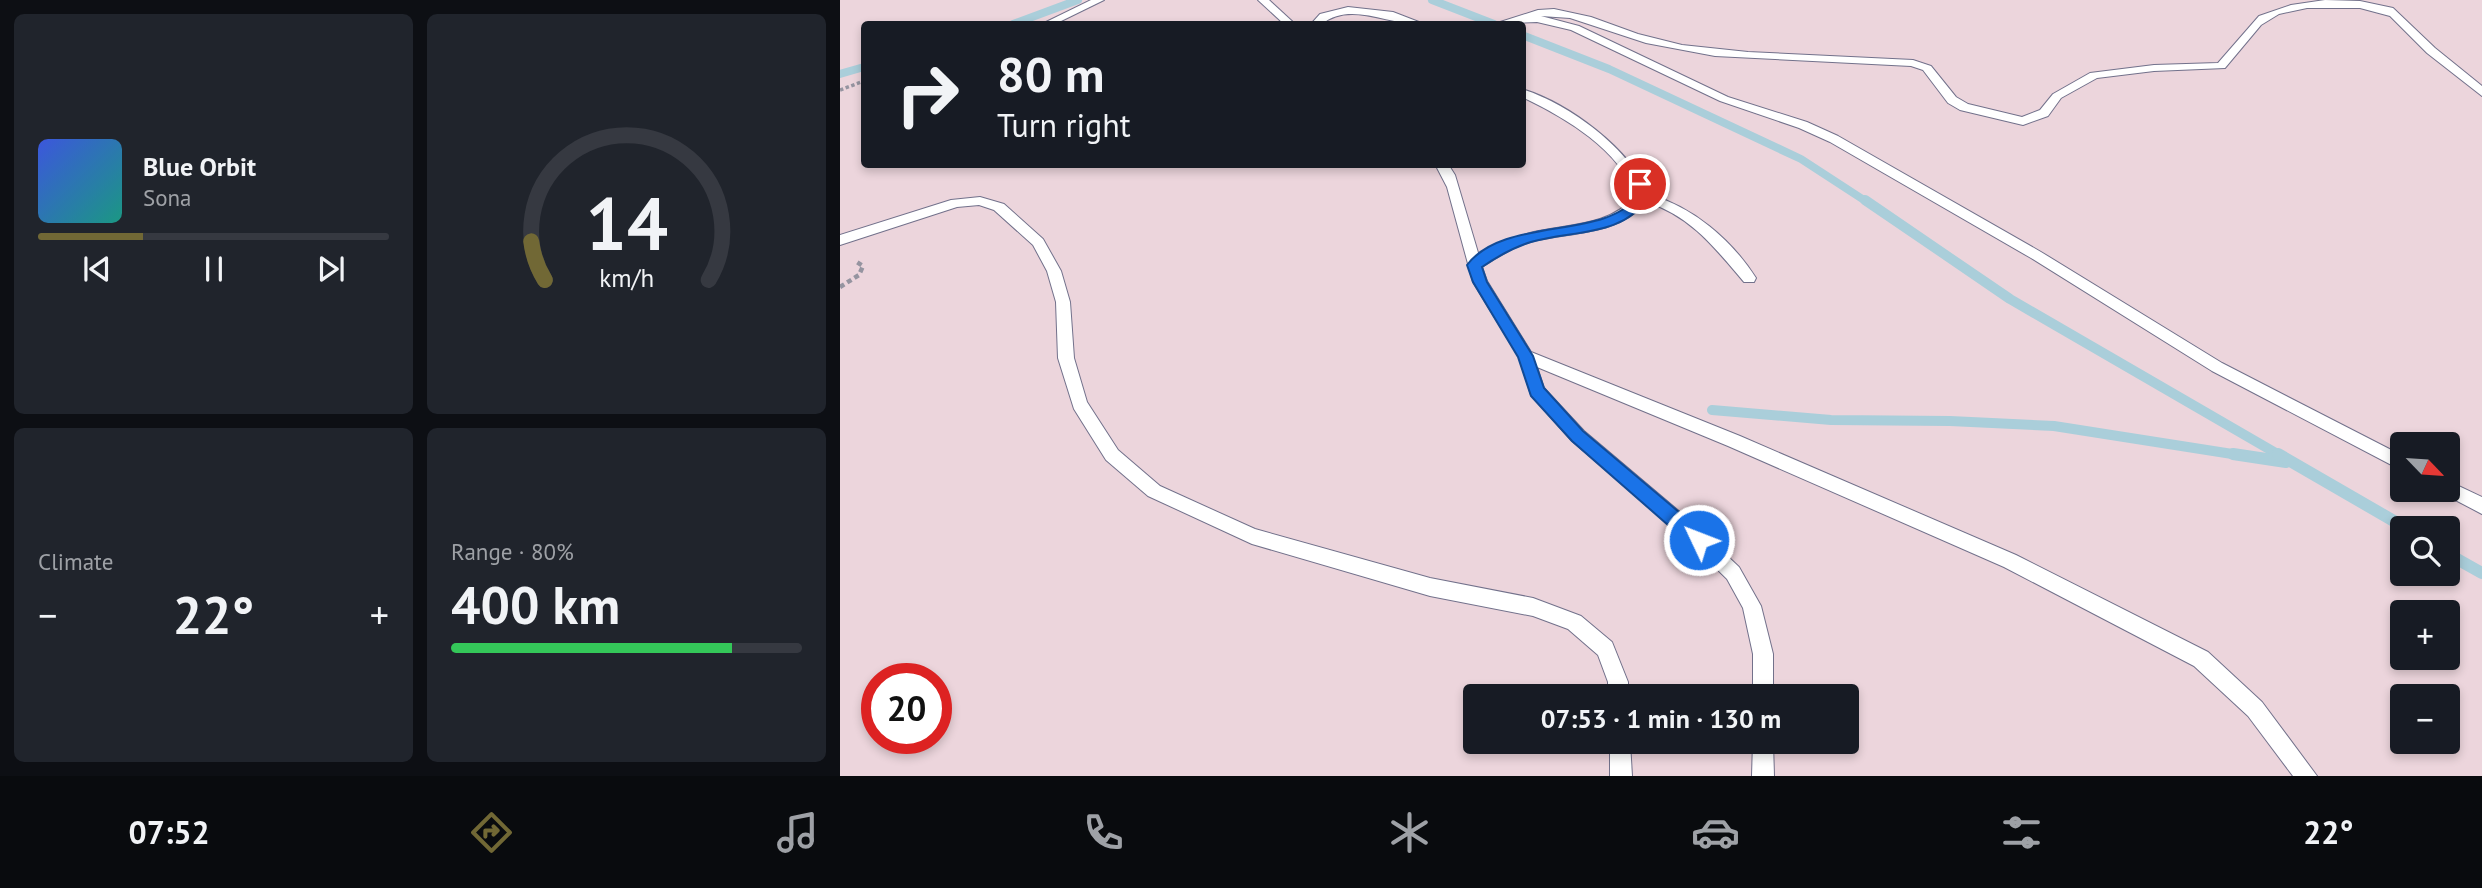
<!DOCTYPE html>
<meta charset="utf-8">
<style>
body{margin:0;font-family:"PT Sans",sans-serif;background:#20242c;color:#f1f3f6;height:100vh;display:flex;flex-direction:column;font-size:26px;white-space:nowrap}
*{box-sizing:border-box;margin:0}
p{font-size:23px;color:#9ea1a6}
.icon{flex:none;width:38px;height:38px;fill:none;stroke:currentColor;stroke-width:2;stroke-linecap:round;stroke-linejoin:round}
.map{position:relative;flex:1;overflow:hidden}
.side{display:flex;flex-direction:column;gap:14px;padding:14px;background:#0d0f14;width:840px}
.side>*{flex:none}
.top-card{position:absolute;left:21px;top:21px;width:665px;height:147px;border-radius:7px;box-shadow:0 4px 10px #0003;background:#171b24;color:#f1f3f6;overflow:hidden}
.needle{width:46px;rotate:115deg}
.fabs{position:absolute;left:1550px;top:432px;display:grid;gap:14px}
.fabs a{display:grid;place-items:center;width:70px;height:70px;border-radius:7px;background:#171b24;box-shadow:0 4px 10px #0003;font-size:35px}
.speed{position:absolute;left:21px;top:663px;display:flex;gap:14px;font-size:35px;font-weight:700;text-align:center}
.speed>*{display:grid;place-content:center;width:91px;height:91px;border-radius:50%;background:#171b24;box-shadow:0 4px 10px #0003;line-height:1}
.speed .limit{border:10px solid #d22;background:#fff;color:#111}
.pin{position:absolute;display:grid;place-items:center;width:60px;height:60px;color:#fff;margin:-30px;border:4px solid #fff;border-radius:50%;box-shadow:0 2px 7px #0007}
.me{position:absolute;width:77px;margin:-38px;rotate:313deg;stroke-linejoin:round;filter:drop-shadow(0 0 5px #0008)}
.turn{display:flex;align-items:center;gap:24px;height:147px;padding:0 21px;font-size:32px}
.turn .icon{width:91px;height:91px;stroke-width:2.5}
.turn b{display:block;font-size:49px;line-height:60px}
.big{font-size:52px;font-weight:700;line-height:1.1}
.side .widget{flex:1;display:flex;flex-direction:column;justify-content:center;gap:10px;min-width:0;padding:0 24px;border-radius:10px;background:#20242c}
.side .dial{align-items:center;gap:0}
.dial svg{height:182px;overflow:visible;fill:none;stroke:#363941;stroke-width:7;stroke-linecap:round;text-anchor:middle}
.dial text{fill:#f1f3f6;stroke:none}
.song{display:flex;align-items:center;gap:21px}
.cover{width:84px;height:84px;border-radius:10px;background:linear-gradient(135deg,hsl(230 70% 55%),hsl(170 70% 35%))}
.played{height:7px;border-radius:4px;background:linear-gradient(90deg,#716835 30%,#363941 30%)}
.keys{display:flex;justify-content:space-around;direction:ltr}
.heat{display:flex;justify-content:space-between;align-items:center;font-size:38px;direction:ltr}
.charge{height:10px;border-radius:5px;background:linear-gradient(90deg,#34c759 80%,#363941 0)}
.side .tiles{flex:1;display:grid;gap:14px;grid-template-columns:repeat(2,1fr)}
.trip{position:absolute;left:623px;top:684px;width:396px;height:70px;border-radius:7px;background:#171b24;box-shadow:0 4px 10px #0003;font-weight:700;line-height:70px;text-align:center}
.dock{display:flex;height:112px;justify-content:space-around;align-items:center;background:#090b0e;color:#9ea1a6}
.dock .icon{width:49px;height:49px}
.dock .active{color:#716835}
.dock b{font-size:32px;color:#f1f3f6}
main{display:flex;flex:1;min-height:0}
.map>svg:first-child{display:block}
.green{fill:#ecd5dc;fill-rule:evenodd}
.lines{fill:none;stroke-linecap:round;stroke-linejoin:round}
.stream-far2{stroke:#aaceda;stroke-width:8}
.stream-far1{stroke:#aaceda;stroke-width:10}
.stream{stroke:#aaceda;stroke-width:12}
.lane-casing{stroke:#72718b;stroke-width:2}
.path-far1{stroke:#9594a0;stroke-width:3.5;stroke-dasharray:3.5 2.5;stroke-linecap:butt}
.path{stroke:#9594a0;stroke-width:4.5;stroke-dasharray:5 3.5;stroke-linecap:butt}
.lane{fill:#fff;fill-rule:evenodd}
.route{fill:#1a73e8;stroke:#114b97;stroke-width:2}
</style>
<main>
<section class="side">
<div class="tiles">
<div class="widget">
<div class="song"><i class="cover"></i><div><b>Blue Orbit</b><p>Sona</p></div></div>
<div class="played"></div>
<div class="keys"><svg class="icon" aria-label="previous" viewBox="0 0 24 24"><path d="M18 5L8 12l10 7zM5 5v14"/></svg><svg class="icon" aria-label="pause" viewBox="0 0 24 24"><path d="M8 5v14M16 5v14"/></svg><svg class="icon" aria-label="next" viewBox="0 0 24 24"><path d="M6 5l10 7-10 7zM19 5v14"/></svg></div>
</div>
<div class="widget dial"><svg viewBox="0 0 100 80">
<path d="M14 69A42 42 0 1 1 86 69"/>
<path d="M14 69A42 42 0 0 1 8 52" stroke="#716835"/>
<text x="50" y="56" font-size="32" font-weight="700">14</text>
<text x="50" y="72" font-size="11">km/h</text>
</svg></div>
<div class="widget"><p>Climate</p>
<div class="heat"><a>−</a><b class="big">22°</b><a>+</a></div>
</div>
<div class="widget"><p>Range · 80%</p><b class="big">400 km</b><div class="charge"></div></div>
</div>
</section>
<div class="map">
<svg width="1642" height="776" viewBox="0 0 1642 776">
<rect width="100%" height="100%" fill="#f2f1fe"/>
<path class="green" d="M0 0H1642V776H0ZM24 24H682V164H24ZM1563 444H1608V490H1563ZM1563 528H1608V574H1563ZM1563 612H1608V658H1563ZM37 679H96V738H37ZM635 696H1006V742H635ZM1563 696H1608V742H1563Z"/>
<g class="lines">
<g class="stream-far2">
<polyline points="592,0 654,24"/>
<polyline points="173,24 238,0"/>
<polyline points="682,35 769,69 961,159 1027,202"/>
<polyline points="0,74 24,67"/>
</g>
<g class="stream-far1">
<polyline points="1025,200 1170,299 1441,456"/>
<polyline points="872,410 991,420 1110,421 1214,426 1405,456"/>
</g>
<g class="stream">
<polyline points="1393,454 1446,462"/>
<polyline points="1438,454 1566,528"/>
<polyline points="1608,554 1642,573"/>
</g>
<g class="lane-casing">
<g id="lane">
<polygon points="251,0 264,0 215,24 202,24"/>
<polygon points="418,0 429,0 455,24 444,24"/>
<polygon points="1485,0 1520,1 1553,8 1595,48 1642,86 1642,96 1587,53 1550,16 1520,8 1467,8 1439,14 1421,25 1385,68 1314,71 1257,78 1221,98 1208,116 1183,125 1120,110 1108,103 1083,70 1071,66 875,56 806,43 730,18 701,16 739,26 888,97 967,122 998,136 1201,252 1382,363 1563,456 1563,471 1372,371 1191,258 990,142 959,128 880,101 731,30 697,22 654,24 698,10 714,9 751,17 798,34 842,45 908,52 1073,60 1091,66 1116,97 1128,104 1182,117 1200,110 1213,94 1250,73 1314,65 1378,63 1419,16 1451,5"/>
<path d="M508 7 553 12 584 24C552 27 511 0 482 24H471L480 14Z"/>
<path d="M682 89C728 103 791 149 808 194 853 207 891 239 916 278L914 282H904C875 248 850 215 806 202 776 237 731 231 690 242 673 247 657 257 642 267L647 281 691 352 900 436 1176 555 1368 652 1422 702 1477 776H1453L1408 716 1354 666 1164 567 888 446 697 367 704 388 744 431 847 518 899 567 921 606 933 654V696H913V654L903 608 887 579 835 528 732 441 691 395 679 357 633 282 607 187 595 164H608L615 175 639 256C656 245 674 237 694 232 731 224 769 226 796 196 779 149 726 118 682 97Z"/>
<polygon points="140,197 164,204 203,239 221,271 230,302 234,358 247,402 278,450 320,486 415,529 590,578 693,598 741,616 772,642 788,682 788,696 768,696 768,682 758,655 728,629 693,616 590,596 412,544 308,496 266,460 234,409 218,358 216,302 207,271 193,245 154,210 139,205 117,207 0,245 0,235 111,200"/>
<polygon points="1608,481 1642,497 1642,514 1602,493 1600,490 1608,490"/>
<polygon points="770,742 790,742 792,776 770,776"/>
<polygon points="913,742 933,742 934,776 912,776"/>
</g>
</g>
<polyline class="path-far1" points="0,90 24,81"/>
<polyline class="path" points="0,287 19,275 23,266 15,261"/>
<use href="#lane" class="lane"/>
</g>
<path class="route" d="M800 180 807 184 809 197C783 237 733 230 691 242 672 248 658 256 642 267L647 282 693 356 704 388 743 431 865 534 868 540 865 546 859 548 852 546 732 441 691 396 678 357 633 282 627 265C664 216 766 240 796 197L794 184Z"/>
</svg>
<div class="fabs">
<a><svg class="needle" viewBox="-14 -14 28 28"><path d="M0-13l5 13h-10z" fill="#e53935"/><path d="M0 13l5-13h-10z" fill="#9ea1a6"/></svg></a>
<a><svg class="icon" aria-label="search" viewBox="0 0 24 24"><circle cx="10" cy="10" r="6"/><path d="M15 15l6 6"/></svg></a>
<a>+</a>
<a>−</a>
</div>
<div class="speed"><div class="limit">20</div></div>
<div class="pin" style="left:800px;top:184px;background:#d93025"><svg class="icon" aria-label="arrive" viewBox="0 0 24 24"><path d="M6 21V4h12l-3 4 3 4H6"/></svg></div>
<svg class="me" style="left:859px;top:540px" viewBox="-20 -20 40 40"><circle r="17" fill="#1a73e8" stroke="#fff" stroke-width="3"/><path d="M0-11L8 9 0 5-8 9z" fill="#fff"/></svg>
<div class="trip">07:53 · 1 min · 130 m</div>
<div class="top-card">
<div class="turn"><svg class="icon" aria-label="right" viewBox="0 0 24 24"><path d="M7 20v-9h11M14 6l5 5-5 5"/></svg><div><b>80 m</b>Turn right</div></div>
</div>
</div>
</main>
<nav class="dock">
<b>07:52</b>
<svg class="icon active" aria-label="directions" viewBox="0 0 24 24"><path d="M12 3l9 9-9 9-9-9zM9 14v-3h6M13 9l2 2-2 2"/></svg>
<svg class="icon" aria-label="music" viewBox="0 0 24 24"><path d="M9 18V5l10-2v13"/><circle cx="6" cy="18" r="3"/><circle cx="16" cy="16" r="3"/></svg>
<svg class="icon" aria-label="phone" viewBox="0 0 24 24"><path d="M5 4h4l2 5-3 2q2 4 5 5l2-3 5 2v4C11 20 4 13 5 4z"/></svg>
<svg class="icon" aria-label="climate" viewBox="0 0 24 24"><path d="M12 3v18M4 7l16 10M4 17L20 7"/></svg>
<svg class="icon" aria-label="car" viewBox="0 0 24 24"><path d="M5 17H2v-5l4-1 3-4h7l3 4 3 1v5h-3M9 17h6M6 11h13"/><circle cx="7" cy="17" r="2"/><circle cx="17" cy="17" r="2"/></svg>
<svg class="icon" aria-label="filters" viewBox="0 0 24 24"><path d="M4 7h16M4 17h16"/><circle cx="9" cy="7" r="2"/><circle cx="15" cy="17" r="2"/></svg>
<b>22°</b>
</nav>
